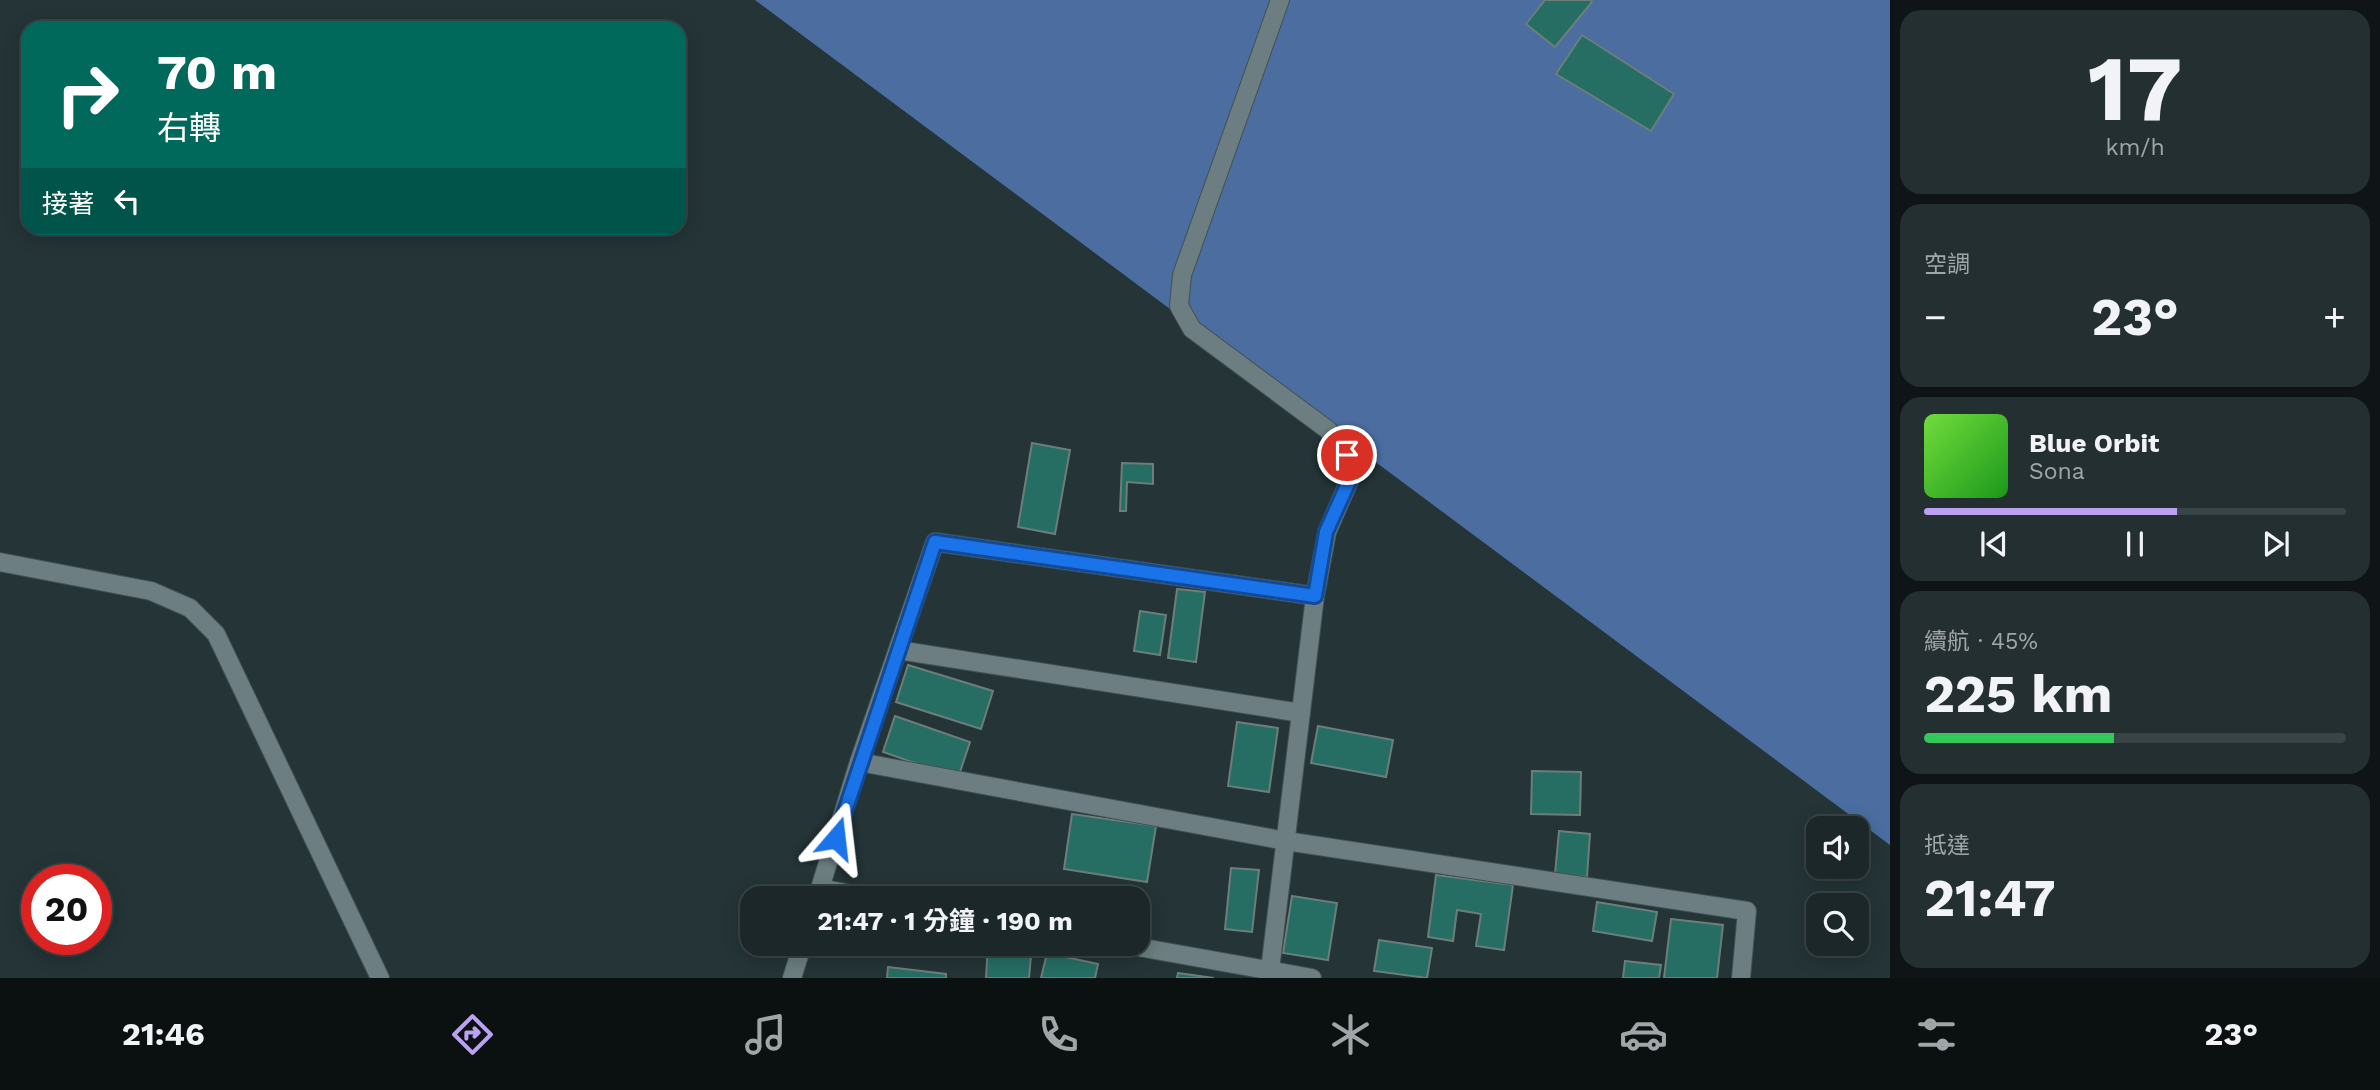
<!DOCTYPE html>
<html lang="zh-TW">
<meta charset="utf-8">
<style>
body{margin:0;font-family:"Work Sans","Noto Sans TC",sans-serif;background:#242f31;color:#f1f3f6;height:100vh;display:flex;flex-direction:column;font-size:26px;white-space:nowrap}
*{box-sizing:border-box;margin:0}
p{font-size:23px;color:#a0a5a8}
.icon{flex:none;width:38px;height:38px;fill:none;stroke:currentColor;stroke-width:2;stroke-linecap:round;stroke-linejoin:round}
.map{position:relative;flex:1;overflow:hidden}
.drawer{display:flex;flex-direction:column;gap:10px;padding:10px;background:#0f1517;width:490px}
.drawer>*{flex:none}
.guide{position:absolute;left:21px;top:21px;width:665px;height:214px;border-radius:21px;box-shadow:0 4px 18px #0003,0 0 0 2px #394446;background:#00695c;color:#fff;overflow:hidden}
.tools{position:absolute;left:1806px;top:816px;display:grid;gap:14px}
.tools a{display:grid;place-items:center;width:63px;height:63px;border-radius:14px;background:#1b2729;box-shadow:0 4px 18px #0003,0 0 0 2px #394446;font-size:35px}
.speed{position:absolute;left:21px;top:864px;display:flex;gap:14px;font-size:35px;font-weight:700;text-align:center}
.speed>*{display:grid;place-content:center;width:91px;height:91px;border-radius:50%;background:#1b2729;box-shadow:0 4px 18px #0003,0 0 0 2px #394446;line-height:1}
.speed .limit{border:10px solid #d22;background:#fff;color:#111}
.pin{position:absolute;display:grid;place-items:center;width:60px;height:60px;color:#fff;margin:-30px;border:4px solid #fff;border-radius:50%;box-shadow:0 2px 7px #0007}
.me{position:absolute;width:77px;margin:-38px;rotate:17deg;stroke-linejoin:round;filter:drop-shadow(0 0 5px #0008)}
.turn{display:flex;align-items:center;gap:24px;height:147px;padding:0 21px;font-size:32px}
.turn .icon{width:91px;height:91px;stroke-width:2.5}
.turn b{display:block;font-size:49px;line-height:60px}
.then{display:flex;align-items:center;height:66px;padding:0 21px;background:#0003;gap:14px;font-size:26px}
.big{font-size:52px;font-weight:700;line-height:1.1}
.drawer .widget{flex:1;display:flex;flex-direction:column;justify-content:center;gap:10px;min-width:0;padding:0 24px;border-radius:21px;background:#242f31}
.drawer .dial{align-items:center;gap:0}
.dial b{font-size:91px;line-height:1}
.song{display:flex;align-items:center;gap:21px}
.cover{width:84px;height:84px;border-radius:10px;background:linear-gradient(135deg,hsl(100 70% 55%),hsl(120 70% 35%))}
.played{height:7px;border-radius:4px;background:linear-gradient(90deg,#bca0f2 60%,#394446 60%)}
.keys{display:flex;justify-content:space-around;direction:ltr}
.heat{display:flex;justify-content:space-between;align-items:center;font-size:38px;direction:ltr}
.charge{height:10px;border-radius:5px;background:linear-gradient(90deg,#34c759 45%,#394446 0)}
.trip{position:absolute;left:740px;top:886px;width:410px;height:70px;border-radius:21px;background:#1b2729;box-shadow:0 4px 18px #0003,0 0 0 2px #394446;font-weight:700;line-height:70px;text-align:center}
.menu{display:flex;height:112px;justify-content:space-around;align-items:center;background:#0b1010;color:#a0a5a8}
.menu .icon{width:49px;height:49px}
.menu .selected{color:#bca0f2}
.menu b{font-size:32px;color:#f1f3f6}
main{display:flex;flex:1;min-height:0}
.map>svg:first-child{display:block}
.water{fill:#4b6da0}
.building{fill:#266e64;stroke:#6c7e7a;stroke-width:2}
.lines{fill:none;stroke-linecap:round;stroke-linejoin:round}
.minor-casing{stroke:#425153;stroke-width:20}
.minor{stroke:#6c7e81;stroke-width:18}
.route-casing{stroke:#114b97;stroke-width:18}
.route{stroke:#1a73e8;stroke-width:12}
</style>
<main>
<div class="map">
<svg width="1890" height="978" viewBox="0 0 1890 978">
<rect width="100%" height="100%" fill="#243437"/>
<polygon class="water" points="755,0 1890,0 1890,845"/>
<g class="building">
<polygon points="1545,0 1590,0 1592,2 1555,47 1526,24"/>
<polygon points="1582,35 1674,94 1651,131 1556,74"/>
<polygon points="1032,443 1070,450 1055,534 1018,527"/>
<polygon points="1122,463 1153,464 1153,484 1127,482 1126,511 1120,511"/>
<polygon points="1177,589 1205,592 1196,662 1168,658"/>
<polygon points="1140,611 1166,615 1160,655 1134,651"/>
<polygon points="908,665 993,691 981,729 896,702"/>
<polygon points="895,716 970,742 958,778 883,752"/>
<polygon points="1237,722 1278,728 1269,792 1228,786"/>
<polygon points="1318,726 1393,740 1386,777 1311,763"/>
<polygon points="1532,771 1581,772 1580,815 1531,814"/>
<polygon points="1072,814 1156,826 1147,882 1064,869"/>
<polygon points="1559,831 1590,834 1587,877 1555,874"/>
<polygon points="1231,868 1259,870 1252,932 1225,929"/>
<polygon points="1436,875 1513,885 1504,950 1476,946 1481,914 1457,910 1453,941 1428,937"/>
<polygon points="1292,896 1337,903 1328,960 1283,953"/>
<polygon points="1597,902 1657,912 1652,941 1593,931"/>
<polygon points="1671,919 1723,925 1717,978 1664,978"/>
<polygon points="1379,940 1432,948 1427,978 1374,971"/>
<polygon points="988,943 1032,944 1029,978 986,978"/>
<polygon points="1047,953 1098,964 1095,978 1041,978"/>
<polygon points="1625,961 1661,965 1659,978 1623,978"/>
<polygon points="888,967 946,974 946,978 887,978"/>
<polygon points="1178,973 1214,978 1177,978"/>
</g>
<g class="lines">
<g class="minor-casing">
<g id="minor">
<polyline points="0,562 151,591 190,608 216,634 380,978"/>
<polyline points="898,650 1301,713"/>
<polyline points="859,762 935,542 1315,596"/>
<polyline points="820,888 871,898"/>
<polyline points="817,898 859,762 1286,841 1747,911 1741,978"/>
<polyline points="1116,943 1312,978"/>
<polyline points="792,978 803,943"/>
<polyline points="1269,978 1315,596 1327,532 1350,479 1347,455 1328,430 1192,329 1179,306 1182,275 1280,0"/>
</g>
</g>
<use href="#minor" class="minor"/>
</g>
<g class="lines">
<g class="route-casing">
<polyline id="route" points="836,838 935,542 1315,596 1326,532 1350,479 1347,455"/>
</g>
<use href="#route" class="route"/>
</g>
</svg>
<div class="tools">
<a><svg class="icon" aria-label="sound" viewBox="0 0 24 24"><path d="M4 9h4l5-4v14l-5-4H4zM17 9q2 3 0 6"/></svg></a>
<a><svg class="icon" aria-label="search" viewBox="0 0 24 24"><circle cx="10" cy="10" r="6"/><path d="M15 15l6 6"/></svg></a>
</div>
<div class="speed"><div class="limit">20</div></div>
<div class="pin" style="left:1347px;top:455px;background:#d93025"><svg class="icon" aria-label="arrive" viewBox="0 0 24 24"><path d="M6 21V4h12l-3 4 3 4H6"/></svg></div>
<svg class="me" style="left:836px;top:838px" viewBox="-20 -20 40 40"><path d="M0-17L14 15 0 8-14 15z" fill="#1a73e8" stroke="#fff" stroke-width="4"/></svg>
<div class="trip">21:47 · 1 分鐘 · 190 m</div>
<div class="guide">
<div class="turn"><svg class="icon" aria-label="right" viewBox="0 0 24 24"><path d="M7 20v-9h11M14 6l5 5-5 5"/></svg><div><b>70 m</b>右轉</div></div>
<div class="then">接著<svg class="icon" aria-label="left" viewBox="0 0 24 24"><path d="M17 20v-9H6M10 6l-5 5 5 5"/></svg></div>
</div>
</div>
<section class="drawer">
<div class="widget dial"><b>17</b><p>km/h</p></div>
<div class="widget"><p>空調</p>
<div class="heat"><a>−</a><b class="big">23°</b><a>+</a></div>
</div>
<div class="widget">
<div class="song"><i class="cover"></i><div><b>Blue Orbit</b><p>Sona</p></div></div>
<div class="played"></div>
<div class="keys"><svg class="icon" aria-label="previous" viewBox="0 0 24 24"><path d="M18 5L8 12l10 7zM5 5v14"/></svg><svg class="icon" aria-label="pause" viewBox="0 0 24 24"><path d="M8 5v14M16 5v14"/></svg><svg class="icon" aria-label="next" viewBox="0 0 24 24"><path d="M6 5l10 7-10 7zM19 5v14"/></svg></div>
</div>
<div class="widget"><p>續航 · 45%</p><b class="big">225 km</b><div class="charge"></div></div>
<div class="widget"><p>抵達</p><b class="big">21:47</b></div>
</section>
</main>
<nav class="menu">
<b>21:46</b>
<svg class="icon selected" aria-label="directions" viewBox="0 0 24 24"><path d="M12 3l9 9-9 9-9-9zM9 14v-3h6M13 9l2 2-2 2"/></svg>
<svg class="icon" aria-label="music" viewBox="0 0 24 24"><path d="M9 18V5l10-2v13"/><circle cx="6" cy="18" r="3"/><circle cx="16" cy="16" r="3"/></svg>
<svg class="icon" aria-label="phone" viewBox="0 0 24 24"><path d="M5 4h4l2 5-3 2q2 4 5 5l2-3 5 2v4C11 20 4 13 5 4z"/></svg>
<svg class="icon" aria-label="climate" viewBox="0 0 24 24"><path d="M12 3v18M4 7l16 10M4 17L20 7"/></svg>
<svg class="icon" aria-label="car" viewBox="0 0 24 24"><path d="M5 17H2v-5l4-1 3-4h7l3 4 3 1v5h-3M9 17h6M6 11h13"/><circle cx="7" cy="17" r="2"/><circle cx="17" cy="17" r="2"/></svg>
<svg class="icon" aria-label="filters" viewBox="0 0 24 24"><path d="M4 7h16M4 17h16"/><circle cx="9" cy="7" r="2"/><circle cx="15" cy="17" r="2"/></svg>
<b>23°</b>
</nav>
